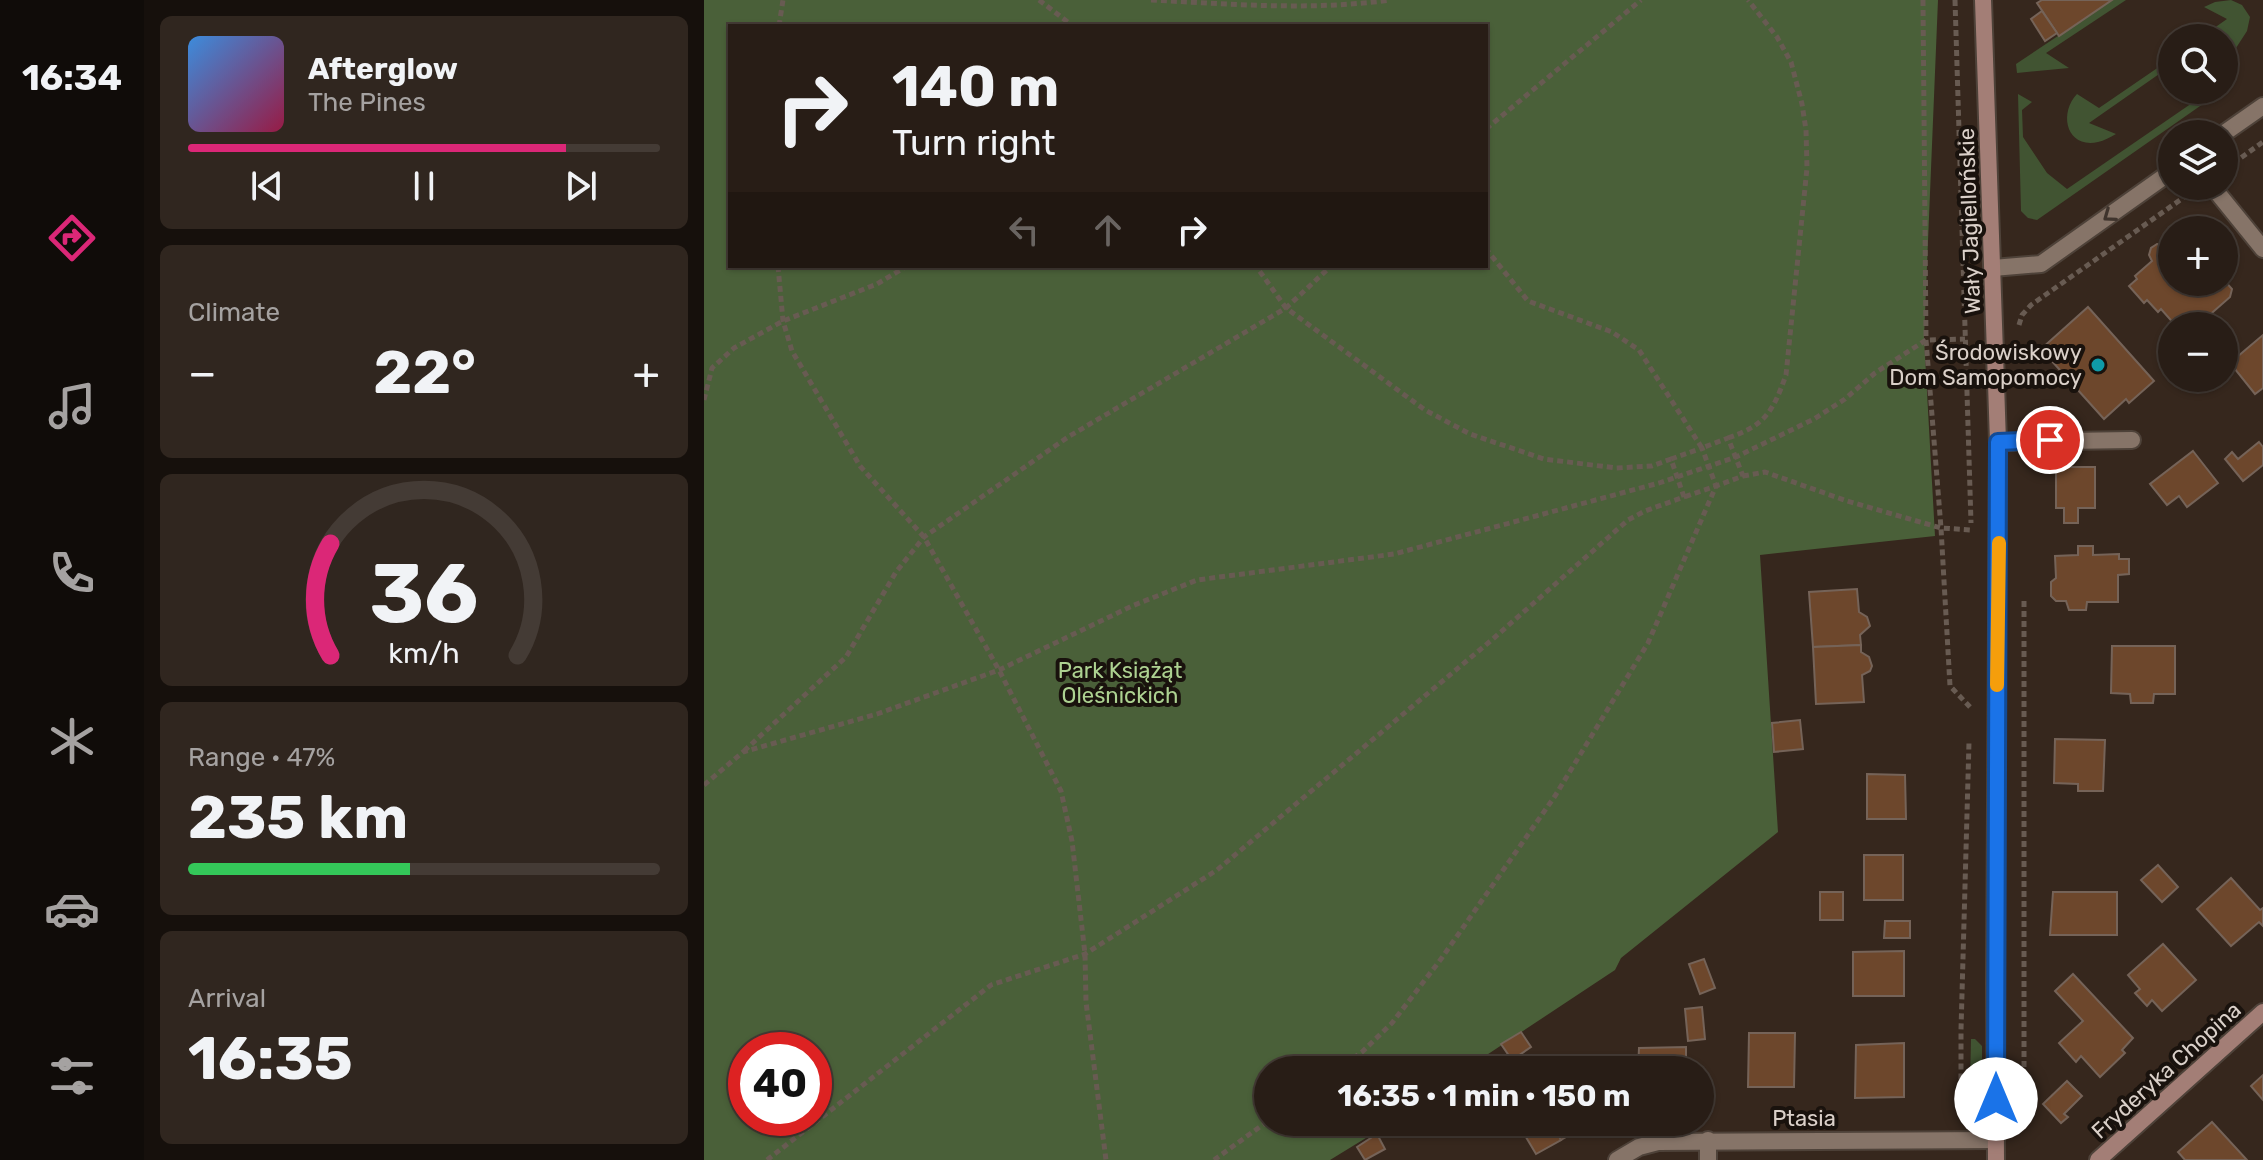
<!DOCTYPE html>
<meta charset="utf-8">
<style>
body{margin:0;font-family:Rubik,sans-serif;background:#30261f;color:#f1f3f6;height:100vh;display:flex;flex-direction:column;font-size:30px;white-space:nowrap}
*{box-sizing:border-box;margin:0}
p{font-size:26px;color:#a5a2a1}
.icon{flex:none;width:44px;height:44px;fill:none;stroke:currentColor;stroke-width:2;stroke-linecap:round;stroke-linejoin:round}
.map{position:relative;flex:1;overflow:hidden}
.drawer{display:flex;flex-direction:column;gap:16px;padding:16px;background:#16100c;width:560px}
.drawer>*{flex:none}
.banner{position:absolute;left:24px;top:24px;width:760px;height:244px;border-radius:0px;box-shadow:0 2px 6px #0004,0 0 0 2px #443b35;background:#281d16;color:#f1f3f6;overflow:hidden}
.fabs{position:absolute;left:1454px;top:24px;display:grid;gap:16px}
.fabs a{display:grid;place-items:center;width:80px;height:80px;border-radius:50%;background:#281d16;box-shadow:0 2px 6px #0004,0 0 0 2px #443b35;font-size:40px}
.speed{position:absolute;left:24px;top:1032px;display:flex;gap:16px;font-size:40px;font-weight:700;text-align:center}
.speed>*{display:grid;place-content:center;width:104px;height:104px;border-radius:50%;background:#281d16;box-shadow:0 2px 6px #0004,0 0 0 2px #443b35;line-height:1}
.speed .limit{border:12px solid #d22;background:#fff;color:#111}
.pin{position:absolute;display:grid;place-items:center;width:68px;height:68px;color:#fff;margin:-34px;border:4px solid #fff;border-radius:50%;box-shadow:0 2px 8px #0007}
.me{position:absolute;width:88px;margin:-44px;rotate:0deg;stroke-linejoin:round;filter:drop-shadow(0 0 6px #0008)}
.turn{display:flex;align-items:center;gap:28px;height:168px;padding:0 32px;font-size:36px}
.turn .icon{width:104px;height:104px;stroke-width:2.5}
.turn b{display:block;font-size:56px;line-height:68px}
.lanes{display:flex;align-items:center;height:76px;padding:0 32px;background:#0003;justify-content:center;gap:40px;direction:ltr}
.lanes .off{opacity:.35}
.big{font-size:60px;font-weight:700;line-height:1.1}
.drawer .tile{flex:1;display:flex;flex-direction:column;justify-content:center;gap:12px;min-width:0;padding:0 28px;border-radius:12px;background:#30261f}
.drawer .dial{align-items:center;gap:0}
.dial svg{height:208px;overflow:visible;fill:none;stroke:#443b35;stroke-width:7;stroke-linecap:round;text-anchor:middle}
.dial text{fill:#f1f3f6;stroke:none}
.song{display:flex;align-items:center;gap:24px}
.cover{width:96px;height:96px;border-radius:12px;background:linear-gradient(135deg,hsl(210 70% 55%),hsl(340 70% 35%))}
.played{height:8px;border-radius:4px;background:linear-gradient(90deg,#db2777 80%,#443b35 80%)}
.keys{display:flex;justify-content:space-around;direction:ltr}
.heat{display:flex;justify-content:space-between;align-items:center;font-size:44px;direction:ltr}
.charge{height:12px;border-radius:6px;background:linear-gradient(90deg,#34c759 47%,#443b35 0)}
.trip{position:absolute;left:550px;top:1056px;width:460px;height:80px;border-radius:40px;background:#281d16;box-shadow:0 2px 6px #0004,0 0 0 2px #443b35;font-weight:700;line-height:80px;text-align:center}
main{display:flex;flex:1;min-height:0}
.dock{display:flex;flex-direction:column;width:144px;justify-content:space-around;align-items:center;background:#100c09;color:#a5a2a1}
.dock .icon{width:56px;height:56px}
.dock .active{color:#db2777}
.dock b{font-size:36px;color:#f1f3f6}
.map>svg:first-child{display:block}
.green{fill:#415432}
.forest{fill:#4a6039;fill-rule:evenodd}
.building{fill:#6d472c;stroke:#756358;stroke-width:2}
.lines{fill:none;stroke-linecap:round;stroke-linejoin:round}
.lane-casing{stroke:#4e4239;stroke-width:20}
.street-casing{stroke:#4e4239;stroke-width:20}
.secondary-casing{stroke:#4e4239;stroke-width:20}
.path{stroke:#685b52;stroke-width:5;stroke-dasharray:6 4;stroke-linecap:butt}
.lane{stroke:#867468;stroke-width:16}
.street{stroke:#867468;stroke-width:16}
.secondary{stroke:#a37e76;stroke-width:16}
.oneway{stroke:#3f342d}
.route-casing{stroke:#114b97;stroke-width:20}
.route{stroke:#1a73e8;stroke-width:14}
.slow{stroke:#f59e0b;stroke-width:14}
.culture-dot{fill:#0f9aa8;stroke:#19120d;stroke-width:3}
.labels{text-anchor:middle;stroke-width:8;stroke-linejoin:round;paint-order:stroke}
.street-label{font-size:22px;fill:#dad0c9;stroke:#19120d}
.poi-label{font-size:22px;fill:#dad0c9;stroke:#19120d;text-anchor:end}
.park-label{font-size:22px;fill:#add291;stroke:#19120d}
</style>
<main>
<nav class="dock">
<b>16:34</b>
<svg class="icon active" aria-label="directions" viewBox="0 0 24 24"><path d="M12 3l9 9-9 9-9-9zM9 14v-3h6M13 9l2 2-2 2"/></svg>
<svg class="icon" aria-label="music" viewBox="0 0 24 24"><path d="M9 18V5l10-2v13"/><circle cx="6" cy="18" r="3"/><circle cx="16" cy="16" r="3"/></svg>
<svg class="icon" aria-label="phone" viewBox="0 0 24 24"><path d="M5 4h4l2 5-3 2q2 4 5 5l2-3 5 2v4C11 20 4 13 5 4z"/></svg>
<svg class="icon" aria-label="climate" viewBox="0 0 24 24"><path d="M12 3v18M4 7l16 10M4 17L20 7"/></svg>
<svg class="icon" aria-label="car" viewBox="0 0 24 24"><path d="M5 17H2v-5l4-1 3-4h7l3 4 3 1v5h-3M9 17h6M6 11h13"/><circle cx="7" cy="17" r="2"/><circle cx="17" cy="17" r="2"/></svg>
<svg class="icon" aria-label="filters" viewBox="0 0 24 24"><path d="M4 7h16M4 17h16"/><circle cx="9" cy="7" r="2"/><circle cx="15" cy="17" r="2"/></svg>
</nav>
<section class="drawer">
<div class="tile">
<div class="song"><i class="cover"></i><div><b>Afterglow</b><p>The Pines</p></div></div>
<div class="played"></div>
<div class="keys"><svg class="icon" aria-label="previous" viewBox="0 0 24 24"><path d="M18 5L8 12l10 7zM5 5v14"/></svg><svg class="icon" aria-label="pause" viewBox="0 0 24 24"><path d="M8 5v14M16 5v14"/></svg><svg class="icon" aria-label="next" viewBox="0 0 24 24"><path d="M6 5l10 7-10 7zM19 5v14"/></svg></div>
</div>
<div class="tile"><p>Climate</p>
<div class="heat"><a>−</a><b class="big">22°</b><a>+</a></div>
</div>
<div class="tile dial"><svg viewBox="0 0 100 80">
<path d="M14 69A42 42 0 1 1 86 69"/>
<path d="M14 69A42 42 0 0 1 14 26" stroke="#db2777"/>
<text x="50" y="56" font-size="32" font-weight="700">36</text>
<text x="50" y="72" font-size="11">km/h</text>
</svg></div>
<div class="tile"><p>Range · 47%</p><b class="big">235 km</b><div class="charge"></div></div>
<div class="tile"><p>Arrival</p><b class="big">16:35</b></div>
</section>
<div class="map">
<svg width="1559" height="1160" viewBox="0 0 1559 1160">
<rect width="100%" height="100%" fill="#36271d"/>
<g class="green">
<polygon points="1408,0 1422,0 1342,53 1365,68 1313,73 1312,64"/>
<polygon points="1527,0 1538,5 1546,17 1543,31 1532,48 1520,42 1520,38 1496,38 1523,19 1500,7 1511,2"/>
<path d="M1468 58V65L1385 123 1412 134C1406 137 1400 141 1394 142 1363 149 1354 114 1373 94L1395 108Z"/>
<polygon points="1507,90 1519,90 1333,220 1324,218 1317,211 1314,94 1328,102 1318,110 1319,137 1343,173 1363,189"/>
<polygon points="1267,1039 1271,1039 1278,1046 1278,1090 1271,1090 1266,1085"/>
</g>
<path class="forest" d="M0 0H1234L1220 338 1231 536 1056 555 1074 832 917 958 911 970 760 1070H564V1122H688L626 1160H0ZM26 26H782V266H26ZM42 1050H110V1118H42Z"/>
<g class="building">
<polygon points="1338,0 1408,0 1355,36 1333,3"/>
<polygon points="1338,11 1353,33 1341,41 1327,19"/>
<polygon points="1453,244 1464,248 1468,244 1468,282 1520,280 1528,289 1526,297 1493,326 1472,326 1457,309 1454,312 1443,300 1440,303 1425,286 1433,279 1431,276 1448,261 1445,255 1447,248"/>
<polygon points="1384,307 1450,381 1425,403 1422,399 1400,419 1337,349"/>
<polygon points="1559,335 1559,388 1551,394 1526,363"/>
<polygon points="1555,442 1559,447 1559,465 1539,481 1521,459 1528,452 1534,459"/>
<polygon points="1489,451 1514,483 1483,507 1475,496 1463,505 1446,484"/>
<polygon points="1352,467 1391,467 1391,508 1374,508 1374,523 1360,523 1360,508 1352,508"/>
<polygon points="1374,546 1389,546 1389,555 1415,554 1415,559 1425,559 1425,574 1414,575 1414,602 1383,602 1382,610 1365,610 1362,601 1352,601 1347,596 1347,582 1352,578 1351,556 1374,555"/>
<polygon points="1153,589 1155,612 1163,617 1166,626 1156,635 1157,645 1109,647 1105,592"/>
<polygon points="1157,645 1157,652 1165,657 1168,666 1166,671 1158,675 1160,702 1112,704 1109,647"/>
<polygon points="1408,646 1471,646 1471,694 1450,694 1449,703 1427,703 1426,694 1407,693"/>
<polygon points="1096,720 1099,749 1070,752 1068,723"/>
<polygon points="1351,739 1401,740 1399,791 1374,791 1374,784 1350,783"/>
<polygon points="1163,774 1201,775 1202,819 1163,819"/>
<rect x="1160" y="855" width="39" height="45"/>
<polygon points="1454,865 1474,887 1458,902 1437,880"/>
<polygon points="1527,878 1556,910 1559,908 1559,926 1555,922 1527,946 1493,909"/>
<rect x="1116" y="892" width="23" height="28"/>
<polygon points="1349,892 1413,892 1413,935 1346,935"/>
<polygon points="1181,921 1206,921 1206,938 1180,938"/>
<polygon points="1459,944 1492,980 1458,1011 1448,1000 1443,1006 1431,993 1436,989 1424,975"/>
<polygon points="1200,951 1200,996 1149,996 1149,952"/>
<polygon points="1000,959 1011,988 996,994 985,964"/>
<polygon points="1369,974 1429,1038 1418,1050 1421,1053 1396,1077 1377,1056 1372,1062 1355,1043 1379,1021 1351,991"/>
<polygon points="998,1007 1001,1039 984,1041 981,1009"/>
<polygon points="817,1032 827,1047 808,1060 797,1044"/>
<polygon points="1045,1033 1091,1033 1090,1087 1044,1087"/>
<polygon points="1200,1043 1200,1097 1151,1098 1152,1045"/>
<polygon points="982,1047 982,1070 934,1070 935,1048"/>
<polygon points="1559,1075 1559,1100 1547,1086"/>
<polygon points="1363,1081 1378,1096 1360,1114 1364,1117 1357,1123 1339,1104"/>
<polygon points="813,1122 847,1122 857,1140 832,1154"/>
<polygon points="847,1122 881,1122 883,1125 857,1140"/>
<polygon points="1508,1122 1543,1160 1481,1160 1474,1152"/>
<polygon points="673,1134 681,1149 661,1160 653,1147"/>
</g>
<g class="lines">
<g class="lane-casing">
<polyline id="lane" points="1294,442 1428,440"/>
</g>
<g class="street-casing">
<g id="street">
<polyline points="1519,134 1559,106"/>
<polyline points="1508,186 1559,249"/>
<polyline points="1289,268 1337,264 1468,171"/>
<polyline points="913,1160 935,1147 954,1142 1292,1140"/>
<polyline points="1004,1160 1004,1140"/>
</g>
</g>
<g class="secondary-casing">
<g id="secondary">
<polyline points="1279,0 1294,442 1291,984 1292,1160"/>
<polyline points="1394,1160 1559,1012"/>
</g>
</g>
<g class="path">
<polyline points="335,0 369,26"/>
<path d="M447 0C526 4 607 11 686 0"/>
<polyline points="1219,0 1222,340 1237,528 1246,686 1266,707"/>
<polyline points="1251,0 1267,523"/>
<polyline points="75,26 79,0"/>
<polyline points="782,129 937,0"/>
<polyline points="1521,169 1559,142"/>
<polyline points="74,266 79,321 88,351 156,466 220,537 295,670 357,791 368,841 381,954 382,1002 402,1160"/>
<polyline points="1315,325 1318,315 1327,305 1486,193"/>
<polyline points="0,400 8,368 30,348 79,321 173,284 203,266"/>
<path d="M1024 438C1062 425 1069 411 1082 375L1103 168 1102 130 1098 104 1087 62 1073 37 1044 0"/>
<polyline points="967,459 998,448 1012,486 980,497"/>
<polyline points="1039,476 1061,472 1143,501 1237,528 1267,530"/>
<polyline points="40,751 142,657 192,572 220,537 364,437 582,308 627,266"/>
<polyline points="0,785 39,752 173,714 295,670 428,606 493,580 690,554 955,483 1032,457 1110,419 1141,399 1171,373 1222,340 1261,339"/>
<polyline points="633,1070 658,1052 688,1023 737,959 851,796 944,643 1012,486 1039,476 1024,438 998,448 935,350 908,332 824,301 782,249"/>
<polyline points="1320,1097 1320,598"/>
<polyline points="1261,1119 1257,1100 1257,1030 1265,742"/>
<polyline points="63,1160 287,985 381,954 513,870 790,638 924,520 941,511 980,497 967,459 948,466 912,468 840,459 766,434 721,410 582,308 552,266"/>
<polyline points="510,1160 564,1121"/>
</g>
<use href="#lane" class="lane"/>
<use href="#street" class="street"/>
<use href="#secondary" class="secondary"/>
</g>
<defs><path id="oneway-chevron" d="M-2-3.5L2.5 0L-2 3.5" fill="none" stroke-width="1.6" stroke-linecap="round" stroke-linejoin="round" transform="scale(2)"/></defs>
<use class="oneway" href="#oneway-chevron" transform="translate(1405 216) rotate(144)"/>
<g class="lines">
<g class="route-casing">
<polyline id="route" points="1292,1099 1294,442 1346,440"/>
</g>
<use href="#route" class="route"/>
<polyline class="slow" points="1293,685 1295,543"/>
</g>
<circle class="culture-dot" cx="1394" cy="365" r="8"/>
<g class="labels">
<g class="street-label">
<text transform="translate(1265 221) rotate(-92)" y="8">Wały Jagiellońskie</text>
<text transform="translate(1462 1070) rotate(-42)" y="8">Fryderyka Chopina</text>
<text x="1100" y="1126">Ptasia</text>
</g>
<g class="poi-label">
<text x="1378" y="360">Środowiskowy<tspan x="1378" dy="25">Dom Samopomocy</tspan></text>
</g>
<g class="park-label">
<text x="416" y="678">Park Książąt<tspan x="416" dy="25">Oleśnickich</tspan></text>
</g>
</g>
</svg>
<div class="fabs">
<a><svg class="icon" aria-label="search" viewBox="0 0 24 24"><circle cx="10" cy="10" r="6"/><path d="M15 15l6 6"/></svg></a>
<a><svg class="icon" aria-label="layers" viewBox="0 0 24 24"><path d="M12 4l9 5-9 5-9-5zM3 14l9 5 9-5"/></svg></a>
<a>+</a>
<a>−</a>
</div>
<div class="speed"><div class="limit">40</div></div>
<div class="pin" style="left:1346px;top:440px;background:#d93025"><svg class="icon" aria-label="arrive" viewBox="0 0 24 24"><path d="M6 21V4h12l-3 4 3 4H6"/></svg></div>
<svg class="me" style="left:1292px;top:1099px" viewBox="-20 -20 40 40"><circle r="19" fill="#fff"/><path d="M0-13L10 11 0 6-10 11z" fill="#1a73e8"/></svg>
<div class="trip">16:35 · 1 min · 150 m</div>
<div class="banner">
<div class="turn"><svg class="icon" aria-label="right" viewBox="0 0 24 24"><path d="M7 20v-9h11M14 6l5 5-5 5"/></svg><div><b>140 m</b>Turn right</div></div>
<div class="lanes"><svg class="icon off" aria-label="left" viewBox="0 0 24 24"><path d="M17 20v-9H6M10 6l-5 5 5 5"/></svg><svg class="icon off" aria-label="ahead" viewBox="0 0 24 24"><path d="M12 20V5M6 11l6-6 6 6"/></svg><svg class="icon" aria-label="right" viewBox="0 0 24 24"><path d="M7 20v-9h11M14 6l5 5-5 5"/></svg></div>
</div>
</div>
</main>
